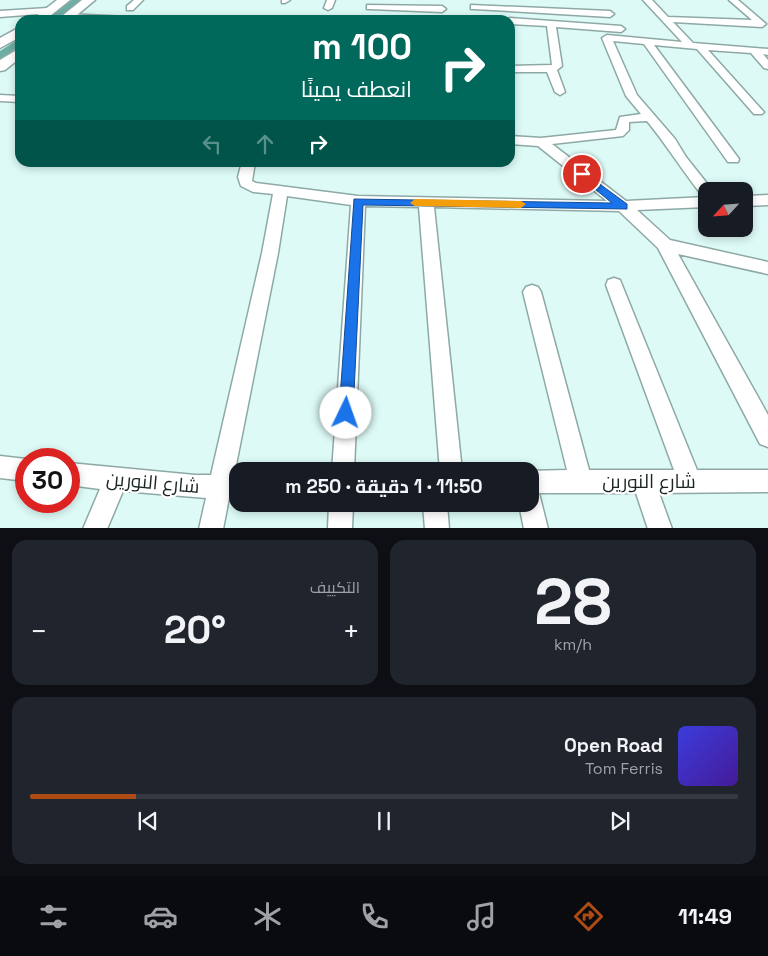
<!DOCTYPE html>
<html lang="ar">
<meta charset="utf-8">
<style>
body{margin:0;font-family:"Space Grotesk",Cairo,sans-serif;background:#20242c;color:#f1f3f6;direction:rtl;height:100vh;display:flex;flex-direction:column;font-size:19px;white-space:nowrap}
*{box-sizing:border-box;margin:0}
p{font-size:16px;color:#9ea1a6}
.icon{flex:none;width:28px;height:28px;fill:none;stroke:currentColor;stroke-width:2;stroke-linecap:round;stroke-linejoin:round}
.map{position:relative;height:528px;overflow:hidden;direction:ltr}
.sheet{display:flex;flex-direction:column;gap:12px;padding:12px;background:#0d0f14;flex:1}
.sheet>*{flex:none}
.hud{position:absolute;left:15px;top:15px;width:500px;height:152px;border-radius:15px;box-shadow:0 2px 8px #0003;direction:rtl;background:#00695c;color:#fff;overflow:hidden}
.needle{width:32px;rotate:244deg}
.controls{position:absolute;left:698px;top:182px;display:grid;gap:10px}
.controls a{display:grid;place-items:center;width:55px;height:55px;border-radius:10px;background:#171b24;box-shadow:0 2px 8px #0003;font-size:25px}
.speed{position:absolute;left:15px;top:448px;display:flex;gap:10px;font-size:25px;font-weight:700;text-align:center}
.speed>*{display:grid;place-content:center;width:65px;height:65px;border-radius:50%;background:#171b24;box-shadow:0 2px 8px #0003;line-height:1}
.speed .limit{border:8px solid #d22;background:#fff;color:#111}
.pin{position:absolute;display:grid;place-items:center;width:42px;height:42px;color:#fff;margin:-21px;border:2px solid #fff;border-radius:50%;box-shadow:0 1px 5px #0007}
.me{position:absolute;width:55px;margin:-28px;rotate:3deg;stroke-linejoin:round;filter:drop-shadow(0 0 4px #0008)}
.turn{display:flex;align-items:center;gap:18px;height:105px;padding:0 20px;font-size:22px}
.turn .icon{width:65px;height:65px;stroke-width:2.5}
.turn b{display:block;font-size:35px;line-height:42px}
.lanes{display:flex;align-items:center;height:48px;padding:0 20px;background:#0003;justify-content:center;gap:25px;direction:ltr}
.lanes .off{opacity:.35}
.big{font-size:38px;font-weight:700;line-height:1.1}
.sheet .card{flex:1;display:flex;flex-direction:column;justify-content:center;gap:8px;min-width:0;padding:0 18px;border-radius:15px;background:#20242c}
.sheet .dial{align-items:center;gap:0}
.dial b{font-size:65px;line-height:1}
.song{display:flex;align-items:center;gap:15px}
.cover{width:60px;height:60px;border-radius:8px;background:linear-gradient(135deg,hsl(240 70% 55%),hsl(260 70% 35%))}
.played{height:5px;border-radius:2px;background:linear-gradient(90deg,#ae4a14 15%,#363941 15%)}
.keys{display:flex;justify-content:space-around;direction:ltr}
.heat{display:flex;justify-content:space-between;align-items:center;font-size:28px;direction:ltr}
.sheet .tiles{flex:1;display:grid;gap:12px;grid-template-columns:1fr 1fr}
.card:last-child{grid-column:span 2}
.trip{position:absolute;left:229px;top:462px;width:310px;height:50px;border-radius:15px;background:#171b24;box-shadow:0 2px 8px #0003;font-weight:700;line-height:50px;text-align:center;direction:rtl}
.tab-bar{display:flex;height:80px;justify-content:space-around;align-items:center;background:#090b0e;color:#9ea1a6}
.tab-bar .icon{width:35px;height:35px}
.tab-bar .active{color:#ae4a14}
.tab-bar b{font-size:22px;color:#f1f3f6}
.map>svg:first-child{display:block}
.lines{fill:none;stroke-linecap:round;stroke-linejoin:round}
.canal{fill:#6cada4;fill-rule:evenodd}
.street-casing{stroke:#8ea9a5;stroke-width:3}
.secondary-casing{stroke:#8ea9a5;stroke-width:3}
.street{fill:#fff;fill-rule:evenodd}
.secondary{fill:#fff;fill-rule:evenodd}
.route{fill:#1a73e8;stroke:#114b97}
.slow{fill:#f59e0b}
.labels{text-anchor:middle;stroke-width:4.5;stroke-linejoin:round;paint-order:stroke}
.near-street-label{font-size:19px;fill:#1b2624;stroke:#fff}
</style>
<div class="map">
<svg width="768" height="529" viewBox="0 0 768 529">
<rect width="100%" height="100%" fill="#ddfaf6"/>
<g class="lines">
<g class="canal">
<polygon points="72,0 82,0 56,20 45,20"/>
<polygon points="20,38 20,46 0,59 0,51"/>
</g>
<g class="street-casing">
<g id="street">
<polygon points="134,0 143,0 133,10 127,10 127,6"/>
<polygon points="282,0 290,0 285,3 282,3"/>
<polygon points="327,0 335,0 332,8 328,10 324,8"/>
<path d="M643 0H652L668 17 752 20 729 0H738L766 24 762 27 673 22 693 43 768 49V55L763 54 768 60V69L764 68 751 53 708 50 762 110 764 112 762 114H754L697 49 654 45 739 159 738 162H728L644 44 613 41 637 95 675 139 686 157 713 191H706V196L701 194C682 170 666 144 647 121L629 122V130L623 136 552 144 626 201 706 197V207L637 210 670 240 768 262V274L678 254 768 415V447L760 444 658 248 619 211 434 207 462 471H440L419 207 365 206 354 471H332L351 205 287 196 278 253 234 475 238 474V498H229L223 529H199L206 498 123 491 107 529H83L100 489 69 485V463L195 475H211L262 253 273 194 253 192 241 186 238 177 242 162H255L252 181 256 183 358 196 607 201 538 146 510 144V136L541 138 616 130 620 117 641 114 626 96 602 38 607 35 682 42Z"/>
<polygon points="367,5 442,6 446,9 442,12 370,9 367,9"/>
<polygon points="471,5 610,11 614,14 610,17 474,9 471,9"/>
<polygon points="48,8 51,9 51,13 0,17 0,11"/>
<polygon points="67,14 128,17 132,20 64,19 63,17"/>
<polygon points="510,18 621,26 625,29 621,32 556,27 562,66 557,70 565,92 560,95 555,92 547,72 510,72 510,66 552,65 547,26 510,24 510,20 506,20"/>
<polygon points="0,95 20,96 20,102 0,101"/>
<polygon points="768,195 768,205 744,206 744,196"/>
<polygon points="614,278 620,280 622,285 697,470 768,470 768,492 659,493 672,529 648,529 636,493 539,493 548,529 524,529 519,504 530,504 530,471 528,471 567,470 523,292 526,287 532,285 538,287 541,292 589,470 674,470 606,285 608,280"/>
<polygon points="0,456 26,459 26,481 0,478"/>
<polygon points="329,504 353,504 352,529 328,529"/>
<polygon points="423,504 447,504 449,529 425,529"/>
</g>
</g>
<g class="secondary-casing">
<g id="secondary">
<polygon points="57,0 70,0 45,20 31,20"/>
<polygon points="82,0 95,0 71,20 57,20"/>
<polygon points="20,27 20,37 0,48 0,38"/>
<polygon points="20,48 20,58 5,70 0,71 0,60"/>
</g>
</g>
<use href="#street" class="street"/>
<use href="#secondary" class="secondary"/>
</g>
<polygon class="route" points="582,171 627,204 627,209 363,205 353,413 351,419 346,421 341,419 339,413 354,199 612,203 579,176 579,172"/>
<polygon class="slow" points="415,199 521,201 526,204 521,208 415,206 410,203"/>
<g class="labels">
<g class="near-street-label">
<text x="649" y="488">شارع النورين</text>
<text transform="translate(153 482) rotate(5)" y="7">شارع النورين</text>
</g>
</g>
</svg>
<div class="controls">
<a><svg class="needle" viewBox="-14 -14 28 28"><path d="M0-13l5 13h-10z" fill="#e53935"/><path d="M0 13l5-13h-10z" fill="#9ea1a6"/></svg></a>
</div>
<div class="speed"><div class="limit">30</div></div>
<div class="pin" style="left:582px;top:174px;background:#d93025"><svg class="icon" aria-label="arrive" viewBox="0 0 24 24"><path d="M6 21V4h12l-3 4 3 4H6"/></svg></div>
<svg class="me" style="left:346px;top:413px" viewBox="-20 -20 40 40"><circle r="19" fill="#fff"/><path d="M0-13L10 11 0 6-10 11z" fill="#1a73e8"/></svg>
<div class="trip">11:50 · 1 دقيقة · 250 m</div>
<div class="hud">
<div class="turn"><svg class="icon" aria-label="right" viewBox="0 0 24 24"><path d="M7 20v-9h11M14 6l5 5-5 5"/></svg><div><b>100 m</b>انعطف يمينًا</div></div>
<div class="lanes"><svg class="icon off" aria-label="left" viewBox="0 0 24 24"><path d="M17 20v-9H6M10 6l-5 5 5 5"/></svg><svg class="icon off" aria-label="ahead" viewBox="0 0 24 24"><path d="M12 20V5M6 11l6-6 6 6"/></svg><svg class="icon" aria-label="right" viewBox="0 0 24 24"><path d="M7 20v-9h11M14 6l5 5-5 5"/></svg></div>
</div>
</div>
<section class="sheet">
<div class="tiles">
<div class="card dial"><b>28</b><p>km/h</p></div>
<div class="card"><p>التكييف</p>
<div class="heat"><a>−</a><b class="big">20°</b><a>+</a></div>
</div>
<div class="card">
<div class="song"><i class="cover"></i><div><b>Open Road</b><p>Tom Ferris</p></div></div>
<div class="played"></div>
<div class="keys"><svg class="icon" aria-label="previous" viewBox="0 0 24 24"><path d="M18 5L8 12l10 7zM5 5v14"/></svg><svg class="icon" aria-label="pause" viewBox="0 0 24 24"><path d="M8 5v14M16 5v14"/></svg><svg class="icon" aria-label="next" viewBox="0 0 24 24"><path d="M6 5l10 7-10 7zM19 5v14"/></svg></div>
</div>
</div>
</section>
<nav class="tab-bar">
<b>11:49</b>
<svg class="icon active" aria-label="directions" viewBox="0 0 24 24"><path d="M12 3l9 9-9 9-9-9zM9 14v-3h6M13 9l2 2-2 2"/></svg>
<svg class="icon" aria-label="music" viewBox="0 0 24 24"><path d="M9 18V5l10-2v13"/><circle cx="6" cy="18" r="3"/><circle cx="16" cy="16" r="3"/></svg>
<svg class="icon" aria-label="phone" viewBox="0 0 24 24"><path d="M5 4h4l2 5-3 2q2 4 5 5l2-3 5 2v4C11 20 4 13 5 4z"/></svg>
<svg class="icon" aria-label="climate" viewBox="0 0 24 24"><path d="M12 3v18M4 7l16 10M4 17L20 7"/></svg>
<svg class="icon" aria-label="car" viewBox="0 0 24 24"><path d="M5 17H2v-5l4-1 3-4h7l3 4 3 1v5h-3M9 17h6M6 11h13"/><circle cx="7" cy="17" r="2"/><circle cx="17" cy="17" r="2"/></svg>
<svg class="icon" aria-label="filters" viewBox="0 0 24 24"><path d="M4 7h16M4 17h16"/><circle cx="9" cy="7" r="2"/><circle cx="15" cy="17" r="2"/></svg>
</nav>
